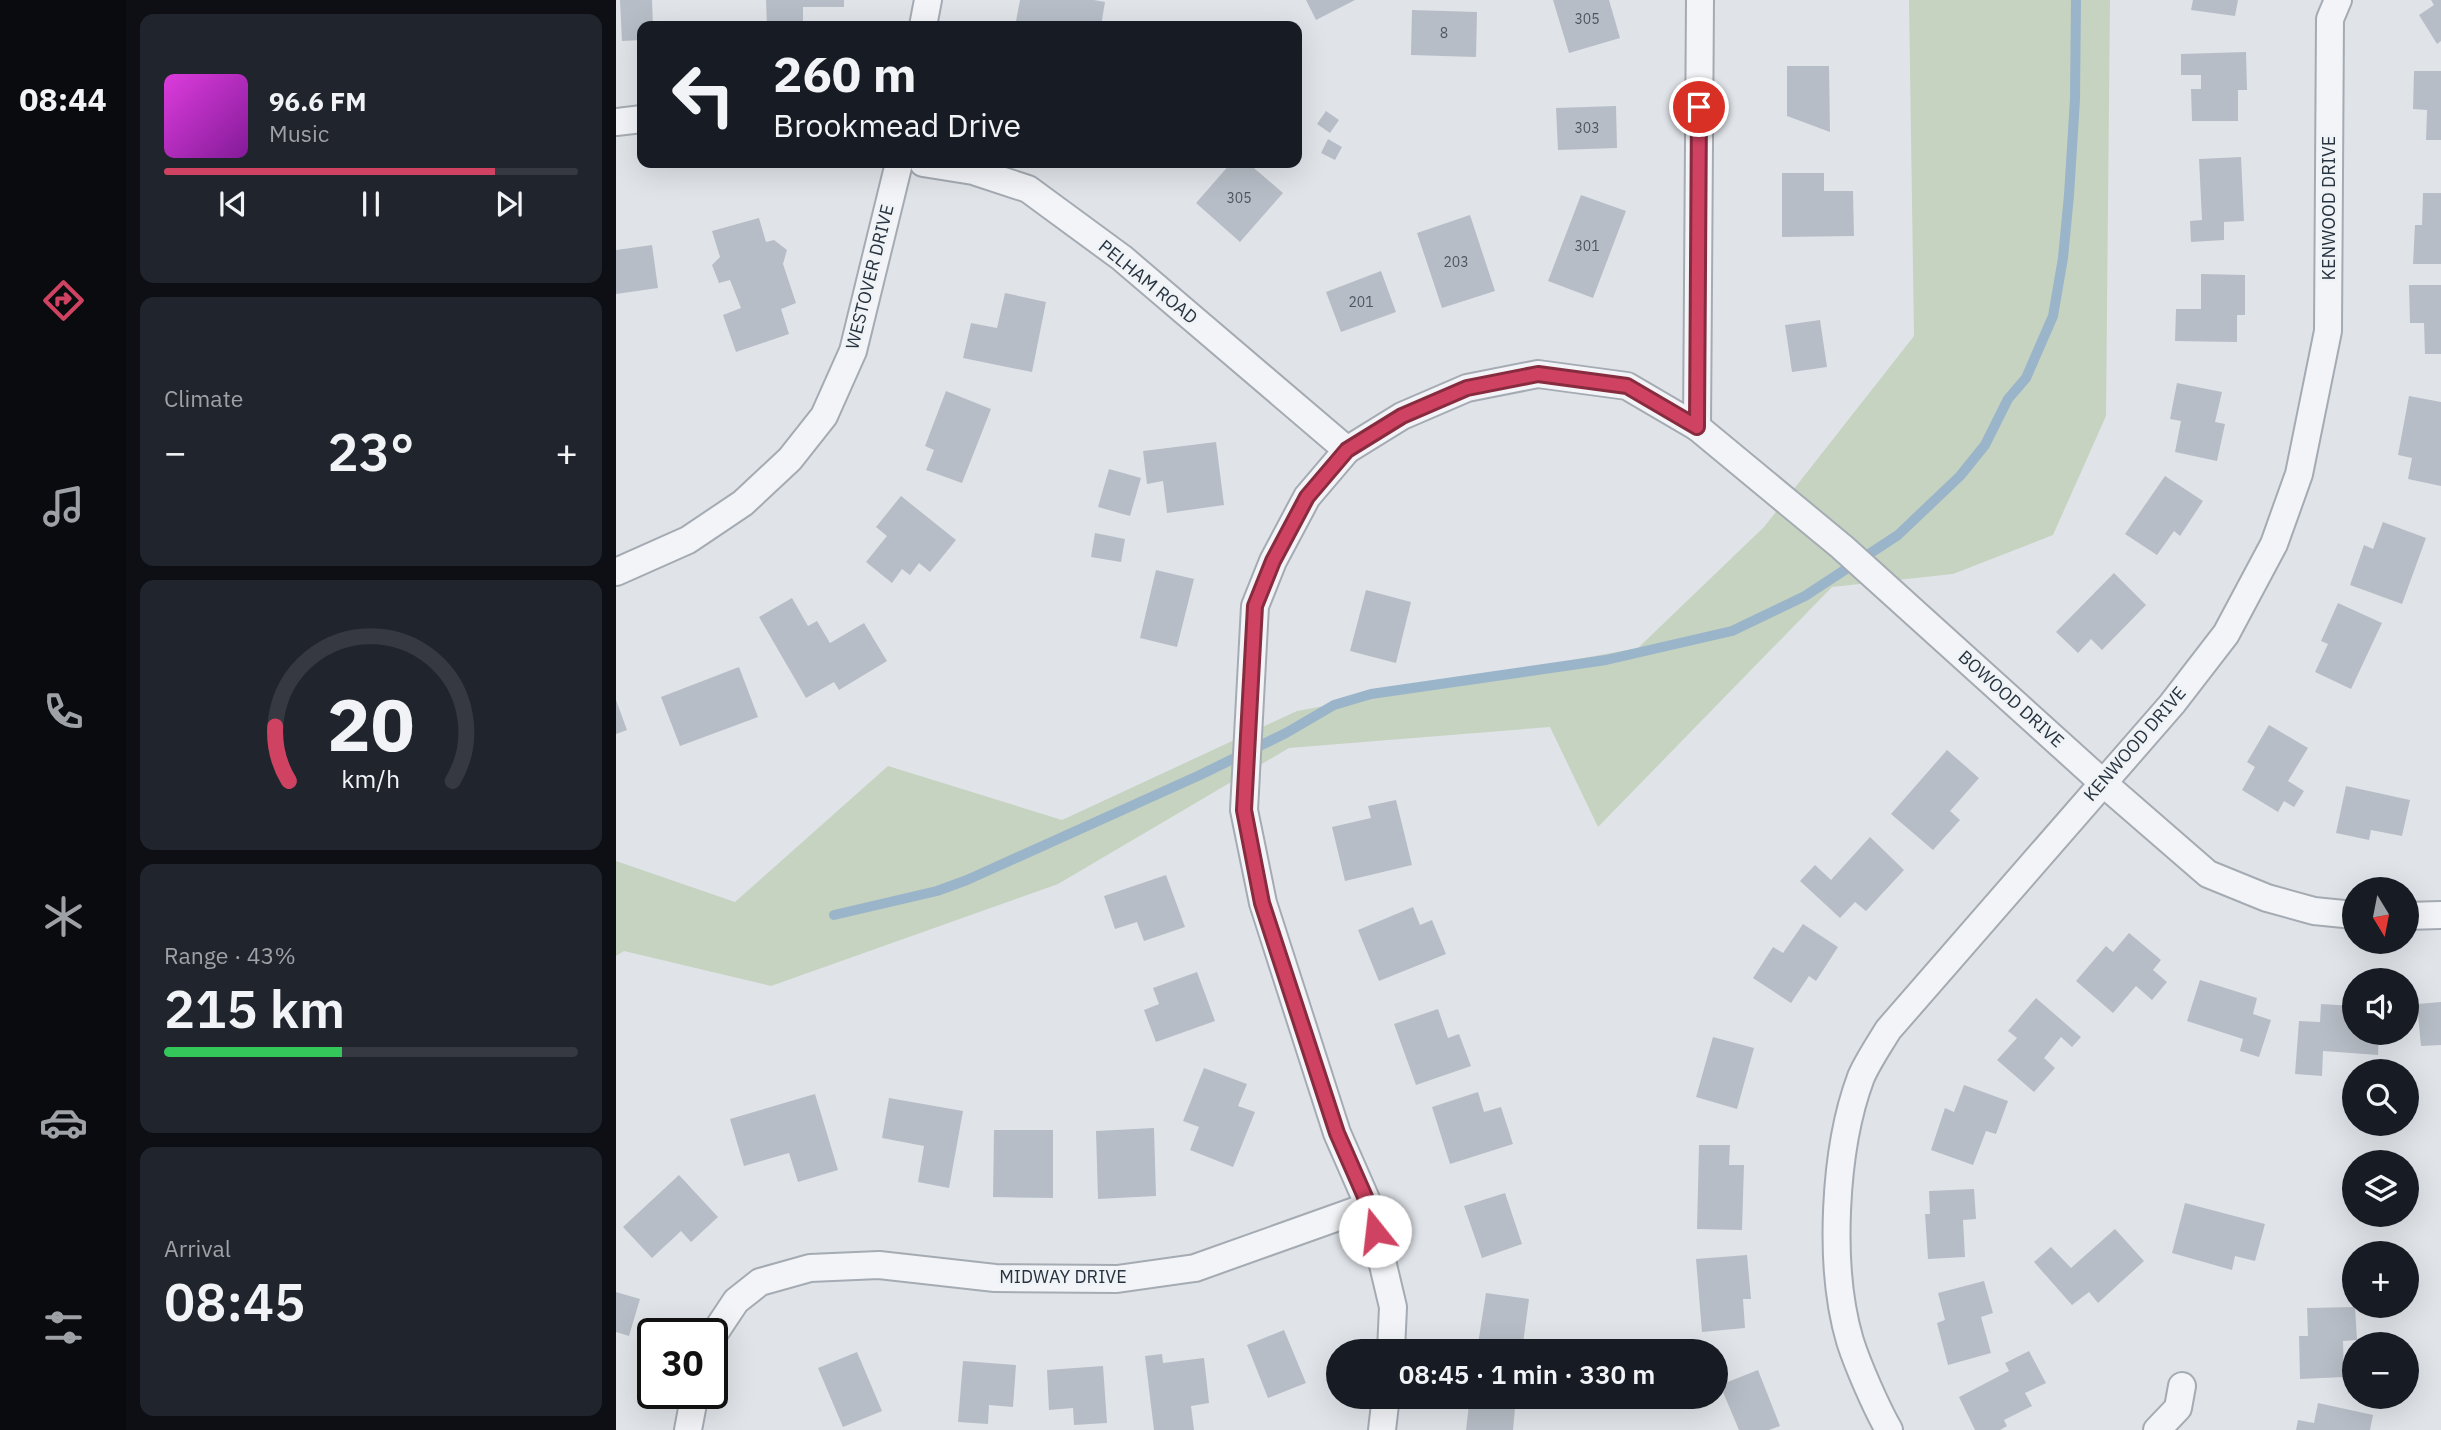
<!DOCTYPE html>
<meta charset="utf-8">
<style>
body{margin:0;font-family:"IBM Plex Sans",sans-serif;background:#20242c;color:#f1f3f6;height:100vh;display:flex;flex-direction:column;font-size:26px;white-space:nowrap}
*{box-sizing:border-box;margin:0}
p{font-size:23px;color:#9ea1a6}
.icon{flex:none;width:38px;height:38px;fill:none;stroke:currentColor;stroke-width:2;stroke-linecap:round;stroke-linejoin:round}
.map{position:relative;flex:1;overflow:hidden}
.sheet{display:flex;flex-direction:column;gap:14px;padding:14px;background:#0d0f14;width:490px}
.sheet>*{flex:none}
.hud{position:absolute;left:21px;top:21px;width:665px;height:147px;border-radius:14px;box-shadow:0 7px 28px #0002;background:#171b24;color:#f1f3f6;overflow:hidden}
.needle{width:46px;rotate:170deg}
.controls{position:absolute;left:1726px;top:877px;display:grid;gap:14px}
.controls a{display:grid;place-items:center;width:77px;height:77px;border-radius:50%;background:#171b24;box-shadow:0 7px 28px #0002;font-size:35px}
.speed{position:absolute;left:21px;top:1318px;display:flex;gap:14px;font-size:35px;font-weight:700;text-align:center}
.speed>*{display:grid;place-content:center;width:91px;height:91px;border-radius:50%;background:#171b24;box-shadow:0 7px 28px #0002;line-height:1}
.speed .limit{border:4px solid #111;border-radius:10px;background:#fff;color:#111}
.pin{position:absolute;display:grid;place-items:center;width:60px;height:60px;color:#fff;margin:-30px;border:4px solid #fff;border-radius:50%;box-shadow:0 2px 7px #0007}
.me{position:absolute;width:77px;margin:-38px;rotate:344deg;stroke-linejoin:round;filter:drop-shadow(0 0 5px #0008)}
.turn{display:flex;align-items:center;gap:24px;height:147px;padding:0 21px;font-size:32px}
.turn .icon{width:91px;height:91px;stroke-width:2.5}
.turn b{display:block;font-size:49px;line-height:60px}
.big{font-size:52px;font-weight:600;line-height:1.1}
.sheet .widget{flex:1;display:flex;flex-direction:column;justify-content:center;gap:10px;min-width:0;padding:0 24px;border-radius:14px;background:#20242c}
.sheet .dial{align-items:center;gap:0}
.dial svg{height:182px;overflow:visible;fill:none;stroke:#363941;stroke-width:7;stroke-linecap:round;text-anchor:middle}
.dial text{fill:#f1f3f6;stroke:none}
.song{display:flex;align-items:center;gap:21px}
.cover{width:84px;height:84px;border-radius:10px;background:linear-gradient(135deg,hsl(300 70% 55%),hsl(290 70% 35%))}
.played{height:7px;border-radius:4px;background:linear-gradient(90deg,#d04261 80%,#363941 80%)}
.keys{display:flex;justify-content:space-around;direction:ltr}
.heat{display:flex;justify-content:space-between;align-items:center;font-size:38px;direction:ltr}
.charge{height:10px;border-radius:5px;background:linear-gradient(90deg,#34c759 43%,#363941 0)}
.trip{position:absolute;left:710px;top:1339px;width:402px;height:70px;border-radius:35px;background:#171b24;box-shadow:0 7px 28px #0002;font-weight:600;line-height:70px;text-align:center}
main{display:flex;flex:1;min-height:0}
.dock{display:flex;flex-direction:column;width:126px;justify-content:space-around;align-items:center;background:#090b0e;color:#9ea1a6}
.dock .icon{width:49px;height:49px}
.dock .active{color:#d04261}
.dock b{font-size:32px;color:#f1f3f6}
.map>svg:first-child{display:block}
.green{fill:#c6d3c0}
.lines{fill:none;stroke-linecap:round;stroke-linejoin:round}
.stream{stroke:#9ab4ca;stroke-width:10}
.building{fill:#b7bdc6}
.street-casing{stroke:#a5abb3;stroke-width:30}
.street{stroke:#f2f4f7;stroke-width:26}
.route-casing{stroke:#872b3f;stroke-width:18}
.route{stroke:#d04261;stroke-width:12}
.labels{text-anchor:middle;stroke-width:5;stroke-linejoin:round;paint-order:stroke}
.number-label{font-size:14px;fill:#4c5662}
.street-label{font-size:18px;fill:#283340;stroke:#eff3f6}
</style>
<main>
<nav class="dock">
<b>08:44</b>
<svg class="icon active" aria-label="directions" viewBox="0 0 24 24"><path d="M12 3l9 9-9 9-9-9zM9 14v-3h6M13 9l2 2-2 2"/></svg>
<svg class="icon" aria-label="music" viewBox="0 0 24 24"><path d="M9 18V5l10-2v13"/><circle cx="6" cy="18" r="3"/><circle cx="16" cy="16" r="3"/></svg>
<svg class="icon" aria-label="phone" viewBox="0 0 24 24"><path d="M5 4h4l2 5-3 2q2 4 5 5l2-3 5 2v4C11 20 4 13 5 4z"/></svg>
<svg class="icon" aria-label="climate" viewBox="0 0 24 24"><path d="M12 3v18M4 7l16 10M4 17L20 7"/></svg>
<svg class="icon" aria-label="car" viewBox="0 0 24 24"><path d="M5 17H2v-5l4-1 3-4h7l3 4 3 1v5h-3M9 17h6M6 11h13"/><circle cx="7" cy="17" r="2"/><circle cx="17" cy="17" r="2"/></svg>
<svg class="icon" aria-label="filters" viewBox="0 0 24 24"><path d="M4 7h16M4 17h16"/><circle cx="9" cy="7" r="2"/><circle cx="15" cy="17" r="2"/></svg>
</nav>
<section class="sheet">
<div class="widget">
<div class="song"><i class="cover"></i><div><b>96.6 FM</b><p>Music</p></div></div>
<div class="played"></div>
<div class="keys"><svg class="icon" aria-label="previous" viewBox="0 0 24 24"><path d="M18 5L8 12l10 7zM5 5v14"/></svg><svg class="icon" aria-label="pause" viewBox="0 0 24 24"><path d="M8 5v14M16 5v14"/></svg><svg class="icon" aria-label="next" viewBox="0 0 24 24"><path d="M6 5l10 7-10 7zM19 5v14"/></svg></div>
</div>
<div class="widget"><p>Climate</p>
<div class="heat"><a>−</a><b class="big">23°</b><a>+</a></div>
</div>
<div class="widget dial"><svg viewBox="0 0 100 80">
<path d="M14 69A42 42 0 1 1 86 69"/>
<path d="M14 69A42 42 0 0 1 8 45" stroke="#d04261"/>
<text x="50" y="56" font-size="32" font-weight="700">20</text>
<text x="50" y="72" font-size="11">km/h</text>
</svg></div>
<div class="widget"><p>Range · 43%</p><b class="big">215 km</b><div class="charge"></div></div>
<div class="widget"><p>Arrival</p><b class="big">08:45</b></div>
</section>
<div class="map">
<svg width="1825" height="1430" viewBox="0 0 1825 1430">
<rect width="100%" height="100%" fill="#e0e4e9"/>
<polygon class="green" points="1293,0 1494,0 1490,416 1437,535 1337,574 1216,587 982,827 934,727 673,748 442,884 155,986 8,951 0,956 0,861 119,902 272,766 446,820 681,711 1022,648 1148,527 1298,336"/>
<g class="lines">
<polyline class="stream" points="218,915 321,891 351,880 584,775 670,733 718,705 755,694 990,660 1116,631 1189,596 1282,535 1344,476 1369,445 1392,399 1410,378 1437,316 1447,258 1453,195 1459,99 1460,0"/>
</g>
<g class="building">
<polygon points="4,0 36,0 37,26 26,26 26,40 6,41"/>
<polygon points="150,0 228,0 228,7 187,7 187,26 151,26"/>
<polygon points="404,0 478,0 489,2 485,26 399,26"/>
<polygon points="690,0 739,0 700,20"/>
<polygon points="937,0 993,0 1004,38 953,53"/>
<polygon points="1577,0 1622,0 1619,16 1575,10"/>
<polygon points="1815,0 1825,0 1825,41 1821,44 1803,15 1818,5"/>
<polygon points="796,10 861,12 860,57 795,55"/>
<polygon points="1630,52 1631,90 1622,90 1622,121 1576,121 1575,89 1585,89 1585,75 1565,75 1565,54"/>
<polygon points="1171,66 1213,66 1214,132 1171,116"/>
<polygon points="1798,71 1825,71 1825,140 1810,140 1811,110 1797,109"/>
<polygon points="1000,106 1001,148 942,150 940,108"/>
<polygon points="710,111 723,120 714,133 701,124"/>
<polygon points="712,139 726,147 719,160 705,153"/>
<polygon points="1625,157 1628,221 1608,222 1608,240 1575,242 1574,221 1586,220 1583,159"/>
<polygon points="615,163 632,163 667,193 624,242 580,203"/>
<polygon points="1166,173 1208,173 1208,191 1237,191 1238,236 1166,237"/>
<polygon points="1807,193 1825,193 1825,264 1797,264 1799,225 1806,225"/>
<polygon points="965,195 1010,211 977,298 932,281"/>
<polygon points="854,215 879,291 826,308 801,233"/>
<polygon points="143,218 150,242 158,240 171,250 167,264 180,303 165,309 173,334 120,352 107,315 125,308 114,280 103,283 96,265 104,257 96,231"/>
<polygon points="36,245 42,288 0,294 0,250"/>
<polygon points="765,271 780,312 725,332 710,292"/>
<polygon points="1585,274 1629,275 1629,315 1621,315 1621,342 1559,341 1560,309 1585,309"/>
<polygon points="1793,285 1825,285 1825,354 1809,354 1808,323 1794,323"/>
<polygon points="389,293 430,302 416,372 347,358 355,323 381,328"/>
<polygon points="1204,320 1211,367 1176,372 1169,325"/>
<polygon points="1561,383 1606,392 1599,422 1609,424 1601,461 1559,452 1565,421 1554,419"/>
<polygon points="330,391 375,409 346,483 310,470 318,450 309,446"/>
<polygon points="1793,396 1825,402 1825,486 1792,479 1796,458 1782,455"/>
<polygon points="600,442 608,505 551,513 547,481 531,484 527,451"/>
<polygon points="493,469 525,478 514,516 482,507"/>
<polygon points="1549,476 1587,501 1564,536 1558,531 1541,555 1509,534"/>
<polygon points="285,496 340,540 314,572 303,563 294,575 286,569 276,583 250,562 271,536 260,527"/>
<polygon points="1767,522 1810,538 1786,604 1734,585 1748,545 1757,549"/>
<polygon points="479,533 509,539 505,562 475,557"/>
<polygon points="540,570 578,579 561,647 524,638"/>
<polygon points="1498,573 1530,605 1486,650 1475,639 1462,653 1440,632"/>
<polygon points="750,590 795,602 780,663 734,651"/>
<polygon points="176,598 192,626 201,621 214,643 248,623 271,661 223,690 218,682 190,698 143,617"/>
<polygon points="1722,603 1766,623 1735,689 1699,672 1712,644 1705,641"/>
<polygon points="123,667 142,717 64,746 45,697"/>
<polygon points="0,700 11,730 0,734"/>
<polygon points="1653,725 1692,748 1672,781 1688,791 1678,807 1668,801 1662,812 1626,790 1639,767 1631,762"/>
<polygon points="1331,750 1363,778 1334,811 1344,820 1317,850 1275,814"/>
<polygon points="1730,786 1794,800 1786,836 1755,830 1753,840 1720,833"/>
<polygon points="780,800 796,865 729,881 716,827 755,818 752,806"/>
<polygon points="1254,837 1288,870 1250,911 1239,902 1224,918 1184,881 1199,865 1215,880"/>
<polygon points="550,875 569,927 528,941 521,922 499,929 488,896"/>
<polygon points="797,907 804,925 816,920 830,954 763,981 742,930"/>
<polygon points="1187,924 1222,947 1200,981 1193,976 1175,1003 1137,978 1157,947 1167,953"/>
<polygon points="1513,933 1545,960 1537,970 1551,982 1536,1000 1520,986 1497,1013 1460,981 1490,946 1497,952"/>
<polygon points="581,972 599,1021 540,1042 528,1010 543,1004 537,988"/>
<polygon points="1584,980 1641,998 1637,1014 1655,1020 1643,1057 1624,1051 1627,1039 1571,1021"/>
<polygon points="1420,998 1465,1037 1456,1047 1445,1037 1428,1058 1439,1068 1418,1092 1381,1060 1401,1038 1392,1031"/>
<polygon points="1825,1002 1825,1045 1805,1046 1801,1004"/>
<polygon points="1705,1004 1738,1006 1738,1032 1763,1032 1762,1055 1707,1051 1706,1076 1679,1074 1683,1021 1704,1022"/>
<polygon points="822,1009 832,1038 843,1034 855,1066 800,1085 778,1024"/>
<polygon points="1097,1037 1138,1048 1121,1109 1080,1097"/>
<polygon points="588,1068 631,1084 622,1106 639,1112 617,1167 574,1150 583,1127 567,1121"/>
<polygon points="1348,1085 1392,1101 1380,1134 1370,1131 1357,1165 1315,1150 1329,1108 1338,1112"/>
<polygon points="862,1092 868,1112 885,1107 897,1144 834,1164 816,1107"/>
<polygon points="199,1094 222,1170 182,1182 173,1153 128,1166 114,1119"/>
<polygon points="273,1098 347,1111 333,1188 302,1182 308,1146 266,1138"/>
<polygon points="538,1128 540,1196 482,1199 480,1131"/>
<polygon points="378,1130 437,1130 437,1198 377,1197"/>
<polygon points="1083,1145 1114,1145 1113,1165 1128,1165 1126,1230 1081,1229"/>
<polygon points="63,1175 102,1217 75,1242 65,1231 36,1258 7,1227"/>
<polygon points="1358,1189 1360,1219 1347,1220 1349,1257 1312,1259 1309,1214 1314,1214 1313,1191"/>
<polygon points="889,1193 906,1244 866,1258 848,1206"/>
<polygon points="1569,1203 1649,1224 1639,1261 1619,1256 1616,1270 1556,1253"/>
<polygon points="1499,1229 1528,1261 1482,1303 1473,1292 1456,1305 1418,1262 1435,1247 1455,1268"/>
<polygon points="1131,1255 1135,1299 1127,1299 1129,1328 1086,1332 1080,1259"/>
<polygon points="1368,1281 1377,1313 1365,1317 1375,1353 1332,1365 1321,1323 1329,1320 1322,1293"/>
<polygon points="0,1292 24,1299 13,1336 0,1332"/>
<polygon points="870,1293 913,1299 906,1351 861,1350"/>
<polygon points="1739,1307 1741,1340 1727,1341 1728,1377 1684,1379 1683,1336 1692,1336 1691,1308"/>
<polygon points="668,1330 690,1383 652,1398 631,1345"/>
<polygon points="1413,1351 1430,1383 1409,1393 1416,1406 1388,1420 1391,1426 1384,1430 1359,1430 1343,1397 1393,1371 1389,1363"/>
<polygon points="241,1352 266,1411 227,1427 202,1368"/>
<polygon points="546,1354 547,1363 588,1358 593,1403 575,1406 578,1430 538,1430 529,1356"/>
<polygon points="347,1361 400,1365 397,1407 373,1405 372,1424 342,1422"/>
<polygon points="487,1366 491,1423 458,1425 457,1408 433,1410 431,1370"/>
<polygon points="1142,1370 1164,1426 1153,1430 1123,1430 1104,1385"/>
<polygon points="854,1396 900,1397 897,1430 850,1430"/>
<polygon points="1702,1403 1757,1415 1754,1430 1680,1430 1682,1420 1698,1423"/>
</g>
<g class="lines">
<g class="street-casing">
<g id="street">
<polyline points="307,26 312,0"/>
<polyline points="0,122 26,119"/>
<polyline points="307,163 357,171 412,189 506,258 731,450"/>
<polyline points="1081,427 1084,0"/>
<polyline points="0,572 72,540 127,503 174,459 208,416 237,351 283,163"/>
<polyline points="1790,916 1825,915"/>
<polyline points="96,1337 120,1301 144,1282 194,1268 263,1265 379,1278 501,1279 579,1268 753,1206"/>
<polyline points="775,1351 777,1307 753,1206 721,1133 647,903 628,810 639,606 657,561 691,497 731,450 786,416 851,388 922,374 1011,386 1081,427 1226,547 1486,782 1592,874 1651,898 1698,911 1738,915"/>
<polyline points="72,1430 79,1393"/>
<polyline points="766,1430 770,1396"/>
<path d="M1273 1430C1260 1407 1242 1366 1234 1341 1212 1267 1218 1149 1245 1077 1252 1061 1263 1045 1272 1030L1556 704 1610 634 1658 544 1683 474 1712 331 1714 19 1722 0"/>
<polyline points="1541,1430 1562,1408 1566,1386"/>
</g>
</g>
<use href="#street" class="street"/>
</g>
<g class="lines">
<g class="route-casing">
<polyline id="route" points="759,1231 753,1206 721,1133 646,903 628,810 639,606 657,561 691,497 731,450 786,416 851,388 922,374 1011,386 1081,427 1083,107"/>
</g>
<use href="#route" class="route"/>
</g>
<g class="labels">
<g class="number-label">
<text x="971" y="24">305</text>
<text x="828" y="38">8</text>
<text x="971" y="133">303</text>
<text x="623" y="203">305</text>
<text x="971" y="251">301</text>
<text x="840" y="267">203</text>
<text x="745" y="307">201</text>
</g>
<g class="street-label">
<text transform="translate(1713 208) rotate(-90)" y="6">KENWOOD DRIVE</text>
<text transform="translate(254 277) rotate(-76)" y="6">WESTOVER DRIVE</text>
<text transform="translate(532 282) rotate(39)" y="6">PELHAM ROAD</text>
<text transform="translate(1395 699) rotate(42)" y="6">BOWOOD DRIVE</text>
<text transform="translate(1519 744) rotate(-49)" y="6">KENWOOD DRIVE</text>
<text x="447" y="1283">MIDWAY DRIVE</text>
</g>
</g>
</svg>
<div class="controls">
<a><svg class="needle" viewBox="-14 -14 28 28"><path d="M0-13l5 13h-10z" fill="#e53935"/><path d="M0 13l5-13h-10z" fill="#9ea1a6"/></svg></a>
<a><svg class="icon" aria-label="sound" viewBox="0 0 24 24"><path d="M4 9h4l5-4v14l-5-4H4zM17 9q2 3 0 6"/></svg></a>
<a><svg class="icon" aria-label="search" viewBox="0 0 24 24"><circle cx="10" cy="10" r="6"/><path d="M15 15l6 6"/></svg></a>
<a><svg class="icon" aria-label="layers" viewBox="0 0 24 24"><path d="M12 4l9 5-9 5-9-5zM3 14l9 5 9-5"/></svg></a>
<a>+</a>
<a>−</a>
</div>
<div class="speed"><div class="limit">30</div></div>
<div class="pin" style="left:1083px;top:107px;background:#d93025"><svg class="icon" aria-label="arrive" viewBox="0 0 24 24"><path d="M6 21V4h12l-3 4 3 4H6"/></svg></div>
<svg class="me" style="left:759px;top:1231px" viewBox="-20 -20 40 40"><circle r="19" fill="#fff"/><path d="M0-13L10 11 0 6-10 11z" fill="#d04261"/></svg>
<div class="trip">08:45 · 1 min · 330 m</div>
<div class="hud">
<div class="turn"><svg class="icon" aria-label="left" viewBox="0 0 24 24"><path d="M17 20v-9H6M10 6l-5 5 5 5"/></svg><div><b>260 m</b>Brookmead Drive</div></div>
</div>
</div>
</main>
